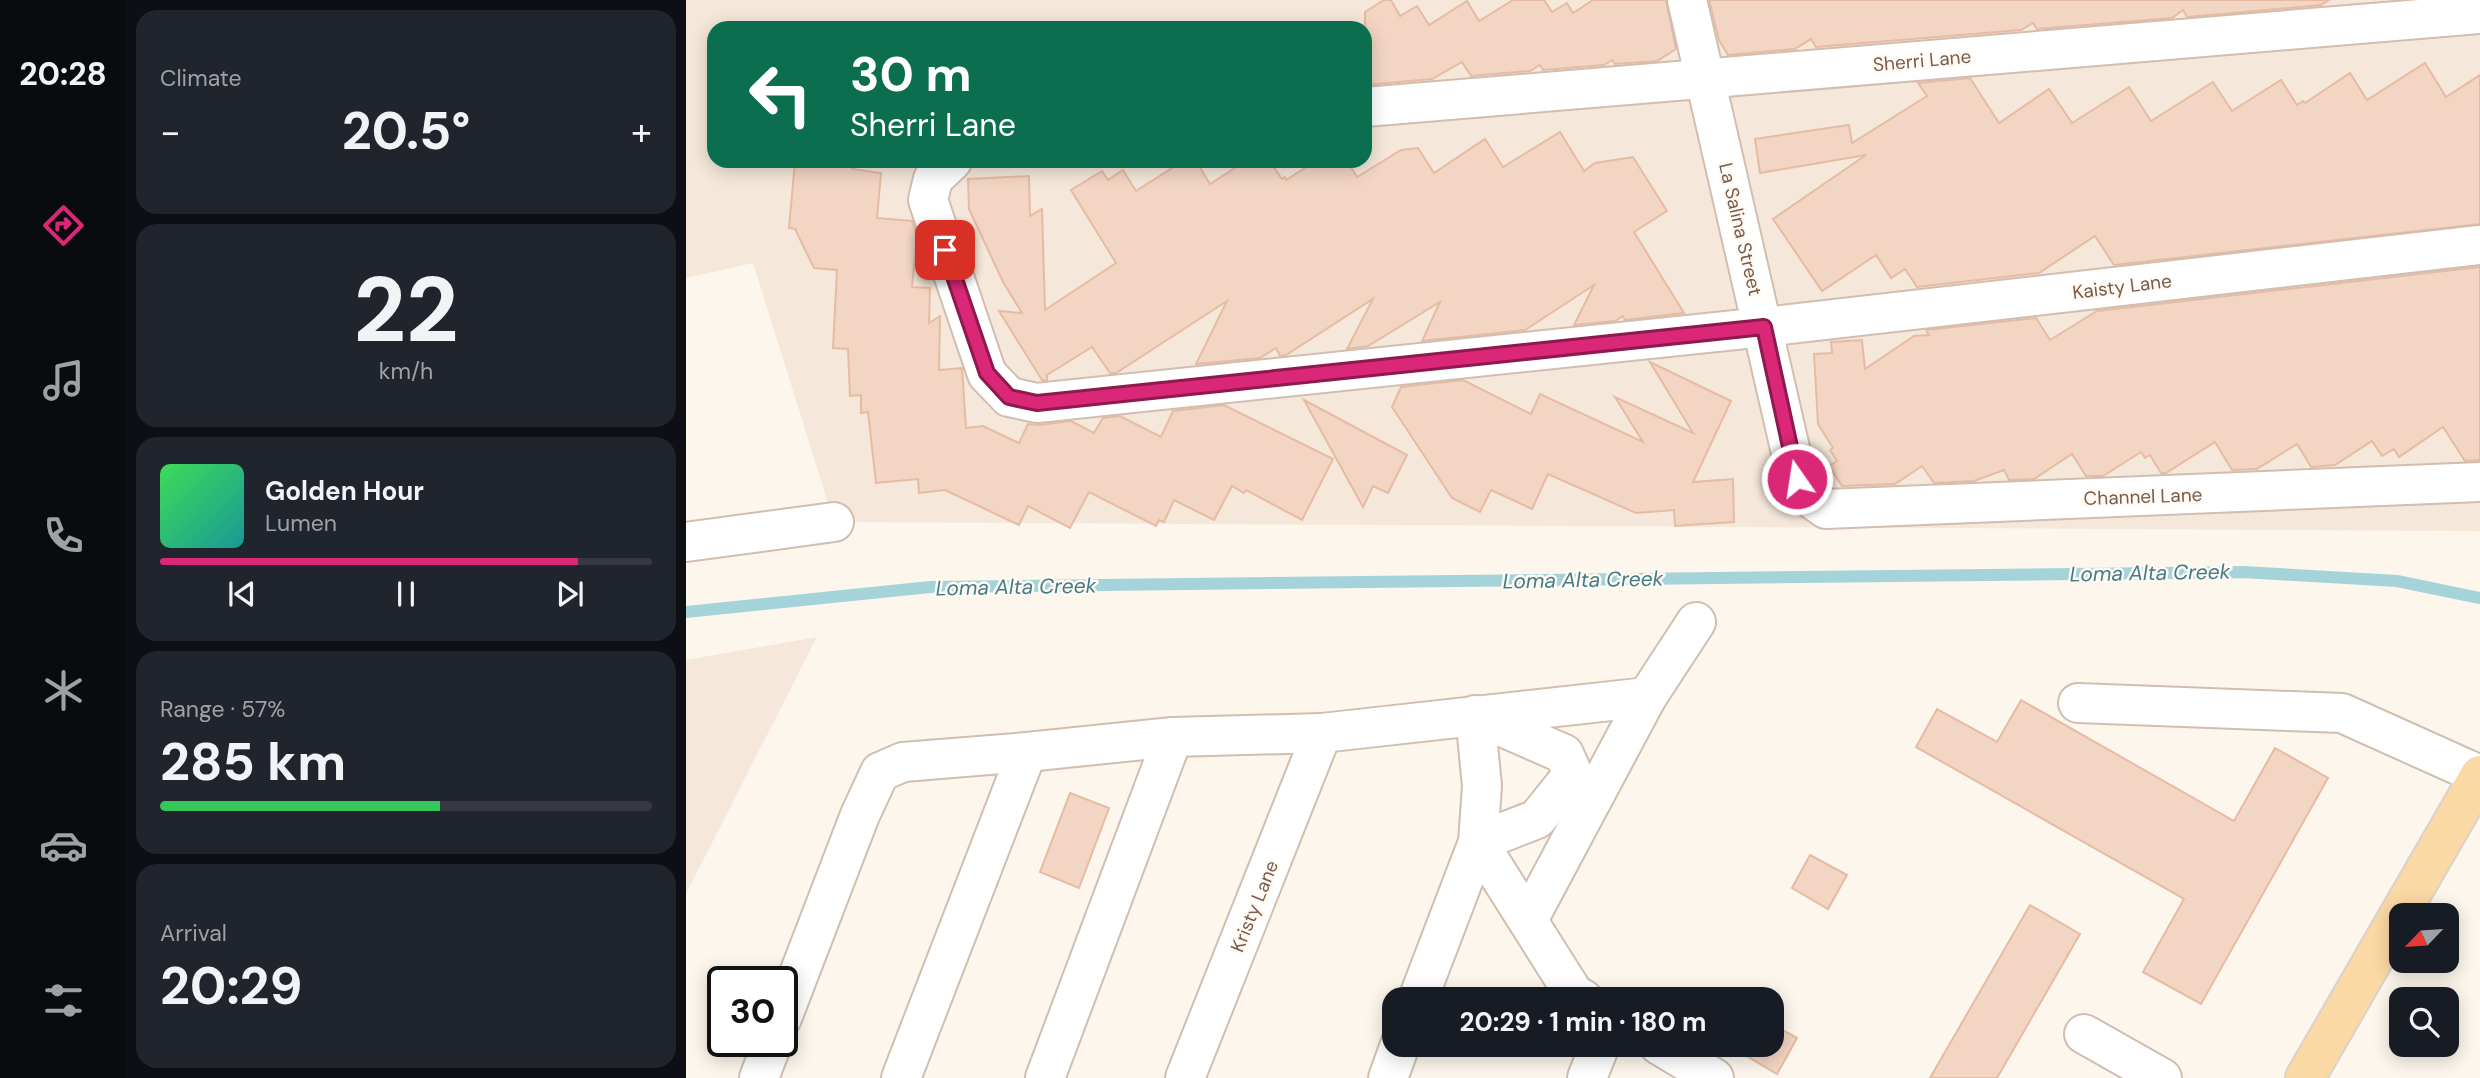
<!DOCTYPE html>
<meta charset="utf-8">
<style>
body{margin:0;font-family:"DM Sans",sans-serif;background:#20242c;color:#f1f3f6;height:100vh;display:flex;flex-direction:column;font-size:26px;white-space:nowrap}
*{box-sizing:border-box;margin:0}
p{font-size:23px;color:#9ea1a6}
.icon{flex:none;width:38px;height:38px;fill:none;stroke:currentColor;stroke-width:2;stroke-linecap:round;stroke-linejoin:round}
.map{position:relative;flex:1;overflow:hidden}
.panel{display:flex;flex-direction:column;gap:10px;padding:10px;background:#0d0f14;width:560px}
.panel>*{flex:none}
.top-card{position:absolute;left:21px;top:21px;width:665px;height:147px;border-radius:21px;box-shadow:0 4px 18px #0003;background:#0b6e4f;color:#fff;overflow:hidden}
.needle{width:46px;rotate:245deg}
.controls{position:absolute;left:1703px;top:903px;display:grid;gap:14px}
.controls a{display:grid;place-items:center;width:70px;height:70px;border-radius:14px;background:#171b24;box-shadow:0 4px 18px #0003;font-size:35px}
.speed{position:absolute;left:21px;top:966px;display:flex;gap:14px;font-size:35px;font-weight:700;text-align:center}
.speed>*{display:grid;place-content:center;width:91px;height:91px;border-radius:50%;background:#171b24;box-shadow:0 4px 18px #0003;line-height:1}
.speed .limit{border:4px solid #111;border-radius:10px;background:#fff;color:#111}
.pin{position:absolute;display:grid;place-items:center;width:60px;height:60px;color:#fff;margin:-30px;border-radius:14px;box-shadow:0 4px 10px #0006}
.me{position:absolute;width:77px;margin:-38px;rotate:347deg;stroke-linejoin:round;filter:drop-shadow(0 0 5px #0008)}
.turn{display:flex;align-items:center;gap:24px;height:147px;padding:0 28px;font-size:32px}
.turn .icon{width:91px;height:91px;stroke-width:2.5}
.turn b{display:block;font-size:49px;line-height:60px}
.big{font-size:52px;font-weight:700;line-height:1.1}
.panel .card{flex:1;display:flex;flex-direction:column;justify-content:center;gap:10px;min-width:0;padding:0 24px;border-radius:21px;background:#20242c}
.panel .dial{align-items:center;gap:0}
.dial b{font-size:91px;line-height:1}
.song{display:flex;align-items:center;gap:21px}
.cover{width:84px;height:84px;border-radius:10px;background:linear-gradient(135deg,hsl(130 70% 55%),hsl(180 70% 35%))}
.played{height:7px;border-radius:4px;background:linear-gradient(90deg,#db2777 85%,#363941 85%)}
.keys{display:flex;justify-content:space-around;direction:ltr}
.heat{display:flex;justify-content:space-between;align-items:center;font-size:38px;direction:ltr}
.charge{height:10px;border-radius:5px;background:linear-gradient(90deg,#34c759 57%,#363941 0)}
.trip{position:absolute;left:696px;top:987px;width:402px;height:70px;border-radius:21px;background:#171b24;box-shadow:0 4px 18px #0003;font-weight:700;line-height:70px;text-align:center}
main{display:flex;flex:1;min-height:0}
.menu{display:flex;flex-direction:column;width:126px;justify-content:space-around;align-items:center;background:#090b0e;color:#9ea1a6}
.menu .icon{width:49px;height:49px}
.menu .active{color:#db2777}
.menu b{font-size:32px;color:#f1f3f6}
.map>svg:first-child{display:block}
.residential{fill:#f5e8da;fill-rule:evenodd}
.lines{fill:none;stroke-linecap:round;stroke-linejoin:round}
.stream{stroke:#a5d3da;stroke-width:12}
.building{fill:#f3d5c3;stroke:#e6bba3;stroke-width:2}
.minor-casing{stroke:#d1beb0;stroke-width:42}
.major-casing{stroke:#dad1cd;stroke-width:42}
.minor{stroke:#fff;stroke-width:38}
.major{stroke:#fbd9a5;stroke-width:38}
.route-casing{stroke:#8e194d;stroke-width:18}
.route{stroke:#db2777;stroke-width:12}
.labels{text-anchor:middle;stroke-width:5;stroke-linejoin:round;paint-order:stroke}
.street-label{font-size:19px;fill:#7a5c4d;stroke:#fffaf3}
.water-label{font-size:21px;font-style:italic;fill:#437c86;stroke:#fffaf3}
</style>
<main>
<nav class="menu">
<b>20:28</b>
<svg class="icon active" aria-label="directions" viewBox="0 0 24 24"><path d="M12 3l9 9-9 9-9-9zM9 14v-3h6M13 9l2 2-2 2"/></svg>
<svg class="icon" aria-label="music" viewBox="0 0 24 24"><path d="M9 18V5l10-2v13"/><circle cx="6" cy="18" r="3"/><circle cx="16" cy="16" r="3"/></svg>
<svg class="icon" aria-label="phone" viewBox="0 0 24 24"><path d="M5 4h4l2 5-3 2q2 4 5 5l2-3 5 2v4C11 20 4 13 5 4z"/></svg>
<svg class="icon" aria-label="climate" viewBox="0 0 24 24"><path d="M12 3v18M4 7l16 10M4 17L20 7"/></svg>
<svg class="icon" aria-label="car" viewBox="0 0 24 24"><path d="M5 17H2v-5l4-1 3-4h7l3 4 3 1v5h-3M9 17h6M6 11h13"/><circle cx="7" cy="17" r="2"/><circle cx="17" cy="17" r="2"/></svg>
<svg class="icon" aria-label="filters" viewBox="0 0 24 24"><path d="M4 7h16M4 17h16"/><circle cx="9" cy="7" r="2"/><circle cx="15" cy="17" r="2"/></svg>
</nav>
<section class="panel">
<div class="card"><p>Climate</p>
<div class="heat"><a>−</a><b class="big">20.5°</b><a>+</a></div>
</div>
<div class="card dial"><b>22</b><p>km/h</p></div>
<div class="card">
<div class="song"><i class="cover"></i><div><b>Golden Hour</b><p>Lumen</p></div></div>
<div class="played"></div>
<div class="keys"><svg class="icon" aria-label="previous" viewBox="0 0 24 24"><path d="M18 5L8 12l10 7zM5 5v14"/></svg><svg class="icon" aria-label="pause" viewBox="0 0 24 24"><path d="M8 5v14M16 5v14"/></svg><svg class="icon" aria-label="next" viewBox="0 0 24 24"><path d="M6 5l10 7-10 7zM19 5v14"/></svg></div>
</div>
<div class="card"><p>Range · 57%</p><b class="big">285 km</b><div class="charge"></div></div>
<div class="card"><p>Arrival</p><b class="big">20:29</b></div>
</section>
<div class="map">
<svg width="1794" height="1078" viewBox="0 0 1794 1078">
<rect width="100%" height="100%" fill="#fdf6ec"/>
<g class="residential">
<path d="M0 0H1794V531L148 522 67 263 0 278ZM28 28H679V161H28Z"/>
<polygon points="131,637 0,894 0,660"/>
</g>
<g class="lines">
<polyline class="stream" points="0,612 244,587 1557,572 1711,581 1794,598"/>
</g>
<g class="building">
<polygon points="698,0 705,0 714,16 731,6 743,25 781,1 793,21 827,0 858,0 866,12 881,3 887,13 907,0 980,0 990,49 971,61 929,64 926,60 918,65 857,70 854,65 844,71 785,76 776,62 746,79 679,85 679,12"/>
<polygon points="1023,0 1643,0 1635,5 1501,17 1497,10 1486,18 1351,29 1347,23 1335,30 1130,47 1125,39 1109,49 1042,55 1033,40"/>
<polygon points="1739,63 1760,97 1794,75 1794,224 1428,265 1409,236 1353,273 1231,287 1219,269 1205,278 1190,255 1136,291 1087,219 1180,155 1074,173 1069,139 1163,125 1166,143 1241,96 1232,83 1284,78 1313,123 1363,89 1386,123 1443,87 1465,121 1527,82 1546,111 1595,80 1611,105 1617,101 1619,103 1664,73 1681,100"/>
<polygon points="874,132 898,171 909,163 947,157 981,211 948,232 998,313 939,320 937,316 929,321 888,325 908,285 839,330 736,341 754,302 682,346 661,349 687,299 600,355 594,356 590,348 574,358 510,364 541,301 430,373 424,373 406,347 361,375 361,380 356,380 313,311 336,313 317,282 283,209 282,179 343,176 344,216 356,209 359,310 430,263 385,190 416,171 422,180 437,170 450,191 497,161 510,161 524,184 552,166 585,163 596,179 599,177 600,180 630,161 661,161 671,177 715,150 732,148 748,173 799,139 817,167"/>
<polygon points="109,161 167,161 166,169 195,173 191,218 226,221 231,236 226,287 244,288 243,323 254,316 253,370 276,368 280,428 297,426 333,443 342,424 353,425 385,421 408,433 417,418 434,416 475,437 487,411 538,405 647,459 616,520 560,490 558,493 546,486 528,520 488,500 478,522 473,520 470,526 403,492 384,528 342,506 333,525 259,490 233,493 232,479 190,483 182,412 175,413 175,395 164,396 162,349 147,348 151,270 128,268 109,229 103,228"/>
<polygon points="1794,267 1794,460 1779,461 1757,427 1713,457 1708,449 1696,456 1686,441 1649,465 1625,467 1611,444 1571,469 1546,470 1529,442 1480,473 1475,473 1464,455 1459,458 1455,452 1417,476 1400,476 1386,454 1348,479 1323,480 1318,470 1288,481 1248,483 1236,466 1209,484 1156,486 1143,466 1151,461 1144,450 1147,448 1132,424 1128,354 1146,353 1145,342 1176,340 1179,369 1228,336 1243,335 1240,330 1350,318 1364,340 1411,311"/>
<polygon points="964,362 1045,401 1007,482 1047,479 1048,522 989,526 988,510 950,513 862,474 846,509 805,490 794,512 766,498 706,407 715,387 777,380 845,414 854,394 957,442 929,397 1007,433"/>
<polygon points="618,400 721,455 702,493 687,486 677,507"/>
<polygon points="1335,700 1548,821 1589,748 1642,778 1515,1004 1457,972 1498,899 1230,747 1251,709 1311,742"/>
<polygon points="384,793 423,808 393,888 354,872"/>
<polygon points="1124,855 1161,875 1142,909 1106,888"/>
<polygon points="1344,905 1394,934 1311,1078 1244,1078"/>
<polygon points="1087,1025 1111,1038 1091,1074 1042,1045 1087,1045"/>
</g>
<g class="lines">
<g class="minor-casing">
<g id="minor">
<polyline points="1001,0 1111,479 1123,497 1140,509 1794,482"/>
<polyline points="679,107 1794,14"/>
<polyline points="266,161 247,179 242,200 301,374 323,397 351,403 1078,327 1794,245"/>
<polyline points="0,542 148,522"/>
<polyline points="1392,703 1656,713 1794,775"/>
<polyline points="842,920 961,697"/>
<polyline points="732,999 792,842 851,819 887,774 878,754 789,715 796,786 792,842 888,994 897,999"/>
<polyline points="96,1018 174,815 194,772 217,762 341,752 487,737 636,733 961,697 1010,622"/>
<polyline points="1398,1034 1476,1078"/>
<polyline points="973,1045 1028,1078"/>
<polyline points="73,1078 87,1041"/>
<polyline points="215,1078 341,752"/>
<polyline points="359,1078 487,737"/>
<polyline points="499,1078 636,733"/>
<polyline points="702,1078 714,1045"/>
<polyline points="901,1078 912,1050 910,1045"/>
</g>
</g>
<g class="major-casing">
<polyline id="major" points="1619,1078 1794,775"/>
</g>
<use href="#minor" class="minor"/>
<use href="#major" class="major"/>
</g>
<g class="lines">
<g class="route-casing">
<polyline id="route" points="259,250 301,373 323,397 351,403 1078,327 1111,479"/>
</g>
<use href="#route" class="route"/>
</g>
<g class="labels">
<g class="street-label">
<text transform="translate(1236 60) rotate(-5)" y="7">Sherri Lane</text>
<text transform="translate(1055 229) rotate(77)" y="7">La Salina Street</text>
<text transform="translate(1436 286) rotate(-7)" y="7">Kaisty Lane</text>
<text transform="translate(1457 496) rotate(-2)" y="7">Channel Lane</text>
<text transform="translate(568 906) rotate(-68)" y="7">Kristy Lane</text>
</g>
<g class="water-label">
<text transform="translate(1464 573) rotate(-1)" y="7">Loma Alta Creek</text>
<text transform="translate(897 580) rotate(-1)" y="7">Loma Alta Creek</text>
<text transform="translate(330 587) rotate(-1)" y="7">Loma Alta Creek</text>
</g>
</g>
</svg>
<div class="controls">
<a><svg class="needle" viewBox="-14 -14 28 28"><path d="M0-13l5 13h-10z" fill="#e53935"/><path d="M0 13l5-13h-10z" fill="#9ea1a6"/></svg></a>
<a><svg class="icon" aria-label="search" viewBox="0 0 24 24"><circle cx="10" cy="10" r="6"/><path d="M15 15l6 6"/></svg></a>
</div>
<div class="speed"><div class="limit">30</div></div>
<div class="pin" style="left:259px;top:250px;background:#d93025"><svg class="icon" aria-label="arrive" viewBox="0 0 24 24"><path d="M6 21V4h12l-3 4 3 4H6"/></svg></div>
<svg class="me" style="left:1111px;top:479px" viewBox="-20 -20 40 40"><circle r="17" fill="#db2777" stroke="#fff" stroke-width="3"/><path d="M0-11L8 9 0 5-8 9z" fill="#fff"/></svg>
<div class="trip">20:29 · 1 min · 180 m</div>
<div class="top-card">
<div class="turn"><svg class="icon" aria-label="left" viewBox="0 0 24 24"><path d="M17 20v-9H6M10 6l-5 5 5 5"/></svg><div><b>30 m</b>Sherri Lane</div></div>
</div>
</div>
</main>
